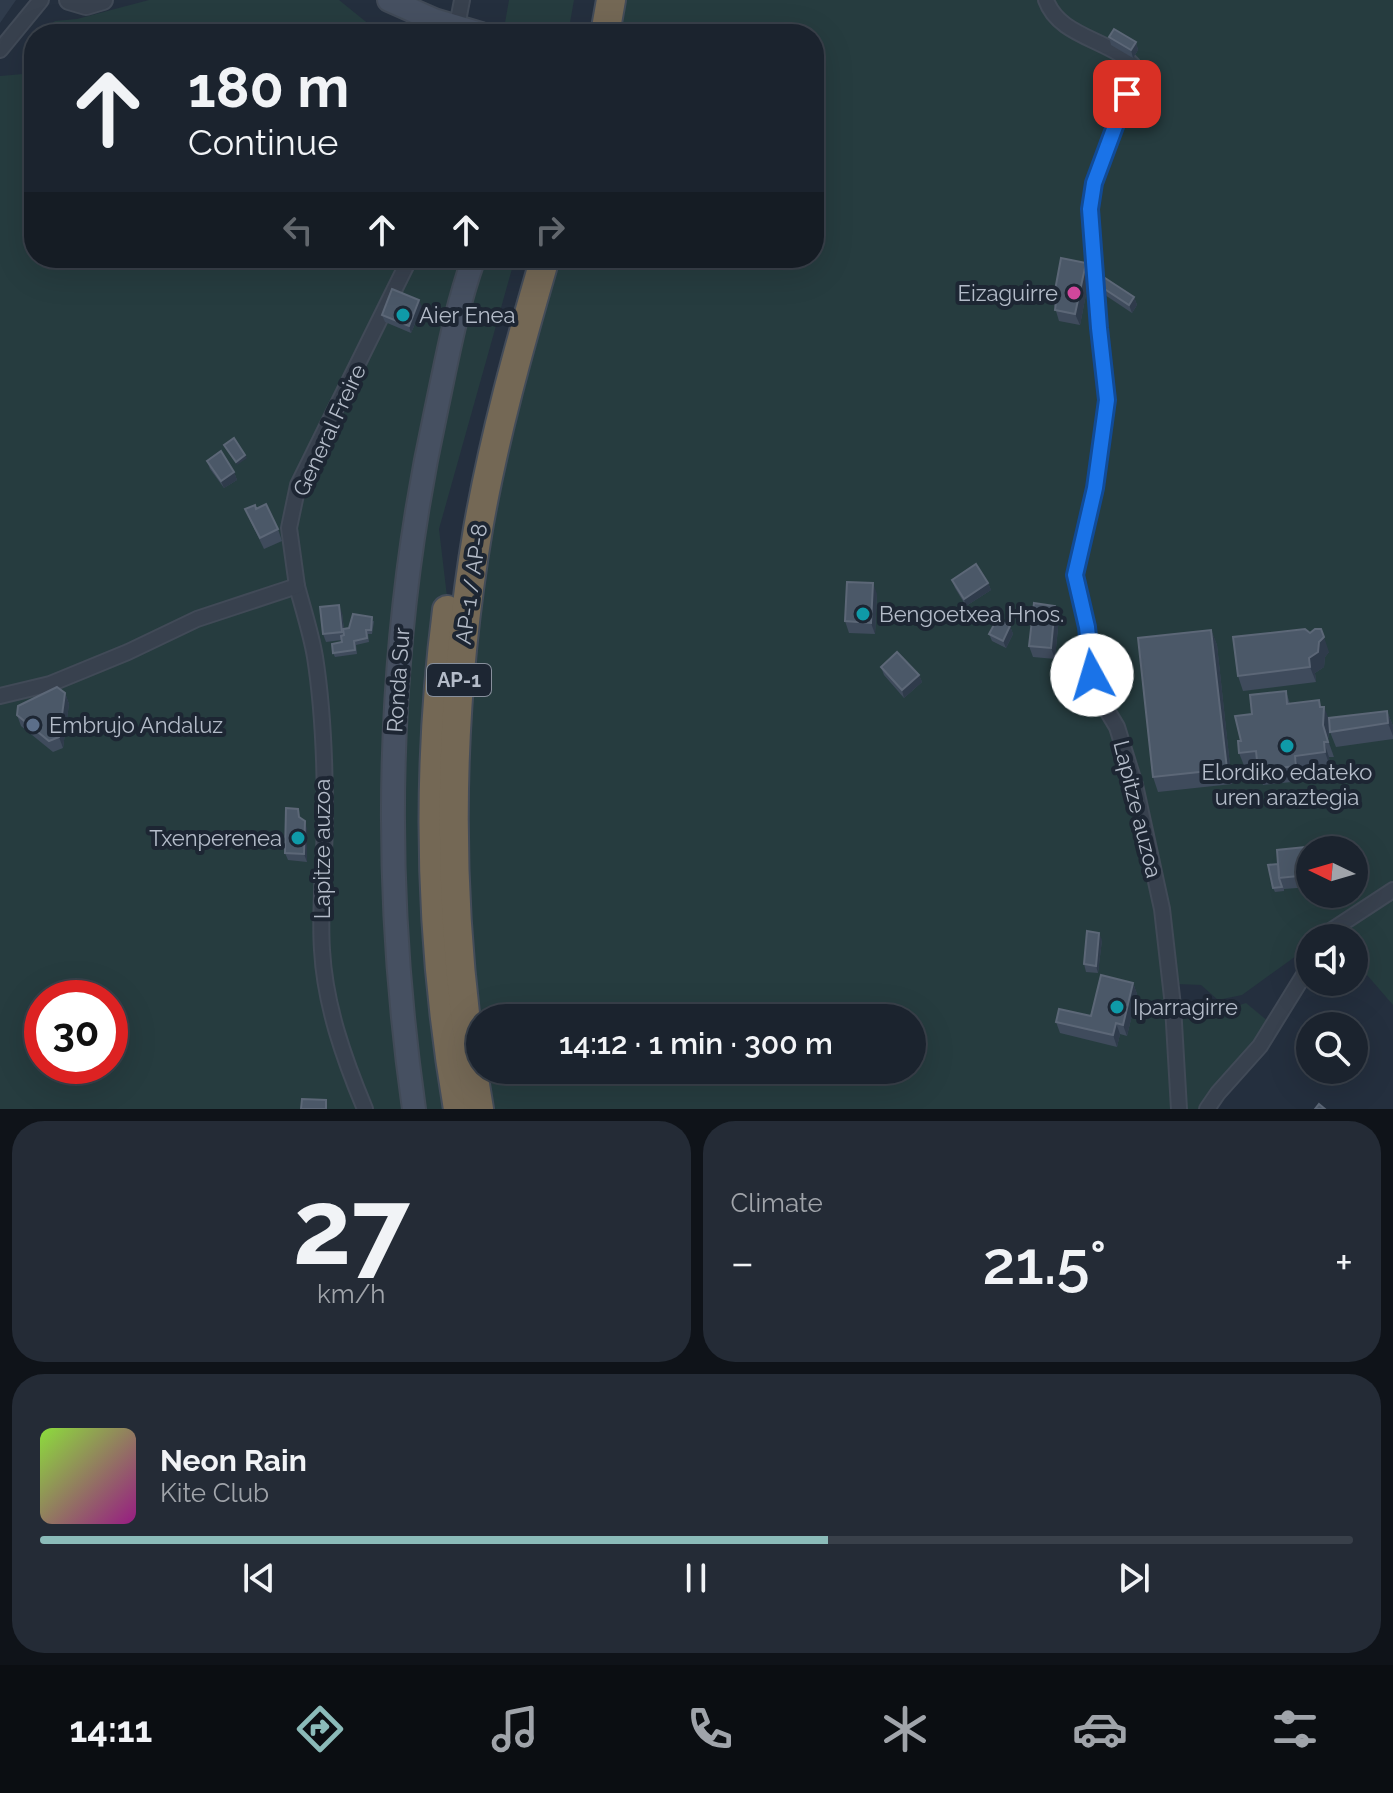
<!DOCTYPE html>
<meta charset="utf-8">
<style>
body{margin:0;font-family:Raleway,sans-serif;background:#242b36;color:#f1f3f6;height:100vh;display:flex;flex-direction:column;font-size:30px;white-space:nowrap}
*{box-sizing:border-box;margin:0}
p{font-size:26px;color:#a0a4aa}
.icon{flex:none;width:44px;height:44px;fill:none;stroke:currentColor;stroke-width:2;stroke-linecap:round;stroke-linejoin:round}
.map{position:relative;height:1109px;overflow:hidden}
.details{display:flex;flex-direction:column;gap:12px;padding:12px;background:#0f1319;flex:1}
.details>*{flex:none}
.banner{position:absolute;left:24px;top:24px;width:800px;height:244px;border-radius:32px;box-shadow:0 8px 32px #0002,0 0 0 2px #39404a;background:#1b232e;color:#f1f3f6;overflow:hidden}
.needle{width:52px;rotate:275deg}
.controls{position:absolute;left:1296px;top:836px;display:grid;gap:16px}
.controls a{display:grid;place-items:center;width:72px;height:72px;border-radius:50%;background:#1b232e;box-shadow:0 8px 32px #0002,0 0 0 2px #39404a;font-size:40px}
.speed{position:absolute;left:24px;top:980px;display:flex;gap:16px;font-size:40px;font-weight:700;text-align:center}
.speed>*{display:grid;place-content:center;width:104px;height:104px;border-radius:50%;background:#1b232e;box-shadow:0 8px 32px #0002,0 0 0 2px #39404a;line-height:1}
.speed .limit{border:12px solid #d22;background:#fff;color:#111}
.pin{position:absolute;display:grid;place-items:center;width:68px;height:68px;color:#fff;margin:-34px;border-radius:16px;box-shadow:0 4px 12px #0006}
.me{position:absolute;width:88px;margin:-44px;rotate:354deg;stroke-linejoin:round;filter:drop-shadow(0 0 6px #0008)}
.turn{display:flex;align-items:center;gap:28px;height:168px;padding:0 32px;font-size:36px}
.turn .icon{width:104px;height:104px;stroke-width:2.5}
.turn b{display:block;font-size:56px;line-height:68px}
.lanes{display:flex;align-items:center;height:76px;padding:0 32px;background:#0003;justify-content:center;gap:40px;direction:ltr}
.lanes .off{opacity:.35}
.big{font-size:60px;font-weight:600;line-height:1.1}
.details .card{flex:1;display:flex;flex-direction:column;justify-content:center;gap:12px;min-width:0;padding:0 28px;border-radius:32px;background:#242b36}
.details .dial{align-items:center;gap:0}
.dial b{font-size:104px;line-height:1}
.song{display:flex;align-items:center;gap:24px}
.cover{width:96px;height:96px;border-radius:12px;background:linear-gradient(135deg,hsl(90 70% 55%),hsl(310 70% 35%))}
.played{height:8px;border-radius:4px;background:linear-gradient(90deg,#8bbbb9 60%,#39404a 60%)}
.keys{display:flex;justify-content:space-around;direction:ltr}
.heat{display:flex;justify-content:space-between;align-items:center;font-size:44px;direction:ltr}
.details .tiles{flex:1;display:grid;gap:12px;grid-template-columns:1fr 1fr}
.card:last-child{grid-column:span 2}
.trip{position:absolute;left:466px;top:1004px;width:460px;height:80px;border-radius:40px;background:#1b232e;box-shadow:0 8px 32px #0002,0 0 0 2px #39404a;font-weight:600;line-height:80px;text-align:center}
.tabs{display:flex;height:128px;justify-content:space-around;align-items:center;background:#0b0e12;color:#a0a4aa}
.tabs .icon{width:56px;height:56px}
.tabs .active{color:#8bbbb9}
.tabs b{font-size:36px;color:#f1f3f6}
.map>svg:first-child{display:block}
.green{fill:#263c3f;fill-rule:evenodd}
.lines{fill:none;stroke-linecap:round;stroke-linejoin:round}
.minor-casing{stroke:#414a57;stroke-width:18}
.tertiary-casing{stroke:#414a57;stroke-width:22}
.secondary-casing{stroke:#414a57;stroke-width:26}
.motorway-casing{stroke:#434c59;stroke-width:32}
.minor{stroke:#38414e;stroke-width:14}
.tertiary{stroke:#38414e;stroke-width:18}
.secondary{stroke:#465061;stroke-width:22}
.motorway{stroke:#746855;stroke-width:28}
.wall{fill:#3f4b5c}
.shaded-wall{fill:#2f3b4b}
.building{fill:#4b5868;stroke:#5c6777;stroke-width:2}
.route-casing{stroke:#114b97;stroke-width:20}
.route{stroke:#1a73e8;stroke-width:14}
.hotel-dot{fill:#d1479c;stroke:#1d2633;stroke-width:3}
.culture-dot{fill:#0f9aa8;stroke:#1d2633;stroke-width:3}
.service-dot{fill:#5c6f8a;stroke:#1d2633;stroke-width:3}
.labels{text-anchor:middle;stroke-width:8;stroke-linejoin:round;paint-order:stroke}
.shield{fill:#1d2633;stroke:#878f9c;stroke-width:2}
.shield-label{font-size:20px;font-weight:bold;fill:#b4bcc9}
.poi-label{font-size:22px;fill:#b4bcc9;stroke:#1d2633;text-anchor:start}
.street-label{font-size:22px;fill:#b4bcc9;stroke:#1d2633}
</style>
<div class="map">
<svg width="1393" height="1109" viewBox="0 0 1393 1109">
<rect width="100%" height="100%" fill="#242f3e"/>
<g class="green">
<polygon points="149,0 339,0 381,34 39,34 55,21 77,19"/>
<polygon points="509,0 574,0 568,34 503,34"/>
<path d="M622 0H1393V1005L1354 960V938L1333 937 1338 930 1339 916 1315 938H1310V943L1303 951 1242 995 1218 1000 1201 985 1177 984 1175 981C1159 893 1149 779 1102 702L1105 696 1094 671 1091 630 1082 592 1079 567 1095 514 1107 431 1099 429 1080 536 1071 560V576L1084 628 1091 692 1076 686 1077 703 1099 706 1114 729 1132 784 1158 909 1176 1109H0V76L23 74 34 40V258H515L439 529 467 765 476 630 494 509 524 362 558 258H814V34H615ZM1310 850H1354V894H1310ZM42 998H110V1066H42ZM480 1018H912V1070H480Z"/>
<polygon points="1246,1003 1269,1022 1258,1043 1204,1109 1185,1109 1180,1018 1188,1011 1208,1015"/>
</g>
<g class="lines">
<g class="minor-casing">
<g id="minor">
<path d="M1046 0C1059 37 1109 39 1133 65V76L1094 183 1090 209 1099 328 1107 400 1095 488 1075 575 1087 627 1092 675 1102 702 1117 727 1135 785 1162 909 1173 1006 1179 1109"/>
<polyline points="457,26 462,0"/>
<polyline points="0,50 41,0"/>
<path d="M297 586C303 609 311 633 315 657 323 708 325 764 325 816 325 861 319 905 322 950 325 1005 344 1059 365 1109"/>
<polyline points="0,696 50,684 128,652 197,619 297,586 289,528 298,485 410,258"/>
<polyline points="1325,938 1329,932 1393,890"/>
<polyline points="1207,1109 1218,1093 1260,1046 1310,965"/>
</g>
</g>
<g class="tertiary-casing">
<polyline id="tertiary" points="69,0 86,5 103,0"/>
</g>
<g class="secondary-casing">
<g id="secondary">
<polyline points="389,0 434,20 481,34"/>
<path d="M414 1109C381 876 386 641 436 411 447 359 456 308 474 258"/>
</g>
</g>
<g class="motorway-casing">
<g id="motorway">
<polyline points="605,34 611,0"/>
<path d="M447 610C426 775 430 945 458 1109"/>
<path d="M479 1109C445 918 446 720 478 529 494 437 519 347 545 258"/>
</g>
</g>
<use href="#minor" class="minor"/>
<use href="#tertiary" class="tertiary"/>
<use href="#secondary" class="secondary"/>
<use href="#motorway" class="motorway"/>
</g>
<g class="wall">
<polygon points="1109,37 1136,42 1138,50 1133,58 1111,45"/>
<polygon points="1086,263 1090,274 1080,325 1059,321 1053,301"/>
<polygon points="1100,286 1134,297 1137,305 1132,313 1102,293"/>
<polygon points="422,307 411,333 385,322 382,315"/>
<polygon points="207,461 234,472 237,480 224,488 210,469"/>
<polygon points="245,509 256,509 278,529 282,541 264,549 250,520"/>
<polygon points="952,580 988,583 991,590 966,606 955,588"/>
<polygon points="877,594 875,634 849,633 845,621"/>
<polygon points="342,613 344,629 374,621 372,634 368,634 369,642 356,645 357,654 335,657 333,653 342,642 342,640 326,642 323,634"/>
<polygon points="1059,617 1055,659 1033,657 1029,646"/>
<polygon points="1010,626 1013,634 1006,648 992,641 989,634"/>
<polygon points="1211,630 1217,645 1232,784 1158,792 1153,777"/>
<polygon points="1329,652 1325,657 1324,667 1315,673 1316,682 1243,691 1238,676"/>
<polygon points="881,667 919,675 922,682 904,698 884,675"/>
<polygon points="1286,691 1290,704 1321,707 1329,720 1387,711 1393,726 1393,739 1336,747 1330,732 1330,724 1328,740 1334,757 1329,757 1330,767 1300,771 1301,781 1263,785 1258,767 1245,768 1239,753 1241,741 1252,714"/>
<polygon points="65,693 69,704 63,748 53,752 21,726 17,715"/>
<polygon points="301,816 301,819 307,829 307,862 288,860 285,853"/>
<polygon points="1305,847 1309,858 1310,887 1284,889 1284,891 1275,892 1273,888 1278,864"/>
<polygon points="1102,940 1098,973 1086,972 1084,964"/>
<polygon points="1133,983 1137,994 1127,1036 1120,1034 1117,1047 1060,1033 1056,1022 1091,1016"/>
</g>
<g class="shaded-wall">
<polygon points="0,0 16,0 0,23"/>
<polygon points="1136,42 1138,50 1133,58 1131,50"/>
<polygon points="1086,263 1090,274 1080,325 1075,314"/>
<polygon points="1134,297 1137,305 1132,313 1129,305"/>
<polygon points="419,300 422,307 411,333 409,326"/>
<polygon points="245,455 247,458 237,465 236,462"/>
<polygon points="234,472 237,480 224,488 221,481"/>
<polygon points="873,583 877,594 875,634 871,623"/>
<polygon points="988,583 991,590 966,606 964,599"/>
<polygon points="339,605 342,613 345,640 342,632"/>
<polygon points="1055,606 1059,617 1055,659 1051,648"/>
<polygon points="1010,626 1013,634 1006,648 1003,641"/>
<polygon points="1211,630 1217,645 1232,784 1227,769"/>
<polygon points="1324,637 1329,652 1325,657 1324,667 1315,673 1316,682 1310,667 1309,658"/>
<polygon points="919,675 922,682 904,698 902,690"/>
<polygon points="65,693 69,704 63,748 59,737"/>
<polygon points="1319,700 1324,713 1324,707 1330,722 1328,740 1334,757 1323,725"/>
<polygon points="1387,711 1393,726 1393,736 1388,723"/>
<polygon points="1324,742 1329,757 1330,767 1325,752"/>
<polygon points="1295,756 1300,771 1301,781 1296,766"/>
<polygon points="305,821 307,829 307,862 304,854"/>
<polygon points="1305,847 1309,858 1310,881 1308,875"/>
<polygon points="1099,933 1102,940 1098,973 1096,966"/>
<polygon points="1133,983 1137,994 1127,1036 1123,1025"/>
<polygon points="1116,1023 1120,1034 1117,1047 1113,1035"/>
</g>
<g class="building">
<polygon points="1114,29 1136,42 1131,50 1109,37"/>
<polygon points="1061,258 1086,263 1075,314 1055,310 1056,302 1053,301"/>
<polygon points="1105,278 1134,297 1129,305 1100,286"/>
<polygon points="392,289 419,300 409,326 382,315"/>
<polygon points="234,438 245,455 236,462 224,445"/>
<polygon points="221,451 234,472 221,481 207,461"/>
<polygon points="266,504 278,529 260,538 245,509 255,505 256,509"/>
<polygon points="976,564 988,583 964,599 952,580"/>
<polygon points="847,582 873,583 871,623 845,621"/>
<polygon points="1034,603 1055,606 1051,648 1029,646"/>
<polygon points="339,605 342,632 323,634 320,607"/>
<polygon points="353,614 372,617 371,630 366,630 367,638 354,641 355,650 333,653 332,644 342,642 341,636 344,635 343,629 349,628"/>
<polygon points="997,619 1010,626 1003,641 989,634"/>
<polygon points="1305,629 1310,633 1315,629 1321,629 1324,637 1319,642 1318,652 1309,658 1310,667 1238,676 1233,637"/>
<polygon points="1211,630 1227,769 1153,777 1138,638"/>
<polygon points="897,652 919,675 902,690 881,667"/>
<polygon points="57,687 65,693 59,737 49,741 17,715 18,706"/>
<polygon points="1286,691 1287,704 1319,700 1320,707 1324,707 1323,725 1328,742 1324,742 1325,752 1295,756 1296,766 1258,770 1256,751 1239,753 1238,741 1241,741 1235,716 1252,714 1250,695"/>
<polygon points="1387,711 1388,723 1330,732 1329,718"/>
<polygon points="286,808 298,809 299,817 305,821 304,854 285,853"/>
<polygon points="1305,847 1308,875 1279,878 1277,850"/>
<polygon points="1278,864 1279,878 1282,887 1273,888 1268,865"/>
<polygon points="1087,931 1099,933 1096,966 1084,964"/>
<polygon points="1101,975 1133,983 1123,1025 1116,1023 1113,1035 1056,1022 1059,1009 1091,1016"/>
<polygon points="302,1099 326,1100 326,1109 301,1109"/>
<polygon points="1319,1104 1325,1109 1315,1109"/>
</g>
<g class="lines">
<g class="route-casing">
<polyline id="route" points="1092,675 1087,627 1075,575 1095,488 1107,400 1099,328 1090,209 1094,183 1127,94"/>
</g>
<use href="#route" class="route"/>
</g>
<circle class="hotel-dot" cx="1074" cy="293" r="8"/>
<g class="culture-dot">
<circle cx="403" cy="315" r="8"/>
<circle cx="863" cy="614" r="8"/>
<circle cx="1287" cy="746" r="8"/>
<circle cx="298" cy="838" r="8"/>
<circle cx="1117" cy="1007" r="8"/>
</g>
<circle class="service-dot" cx="33" cy="725" r="8"/>
<g class="labels">
<rect class="shield" x="427" y="664" width="64" height="32" rx="6"/>
<g class="shield-label">
<text x="459" y="687">AP-1</text>
</g>
<g class="poi-label">
<text x="1058" y="301" text-anchor="end">Eizaguirre</text>
<text x="419" y="323">Aier Enea</text>
<text x="879" y="622">Bengoetxea Hnos.</text>
<text x="49" y="733">Embrujo Andaluz</text>
<text x="1287" y="780" text-anchor="middle">Elordiko edateko<tspan x="1287" dy="25">uren araztegia</tspan></text>
<text x="282" y="846" text-anchor="end">Txenperenea</text>
<text x="1133" y="1015">Iparragirre</text>
</g>
<g class="street-label">
<text transform="translate(329 430) rotate(-65)" y="8">General Freire</text>
<text transform="translate(471 584) rotate(-82)" y="8">AP-1 / AP-8</text>
<text transform="translate(398 680) rotate(-86)" y="8">Ronda Sur</text>
<text transform="translate(1138 809) rotate(76)" y="8">Lapitze auzoa</text>
<text transform="translate(322 849) rotate(-90)" y="8">Lapitze auzoa</text>
</g>
</g>
</svg>
<div class="controls">
<a><svg class="needle" viewBox="-14 -14 28 28"><path d="M0-13l5 13h-10z" fill="#e53935"/><path d="M0 13l5-13h-10z" fill="#a0a4aa"/></svg></a>
<a><svg class="icon" aria-label="sound" viewBox="0 0 24 24"><path d="M4 9h4l5-4v14l-5-4H4zM17 9q2 3 0 6"/></svg></a>
<a><svg class="icon" aria-label="search" viewBox="0 0 24 24"><circle cx="10" cy="10" r="6"/><path d="M15 15l6 6"/></svg></a>
</div>
<div class="speed"><div class="limit">30</div></div>
<div class="pin" style="left:1127px;top:94px;background:#d93025"><svg class="icon" aria-label="arrive" viewBox="0 0 24 24"><path d="M6 21V4h12l-3 4 3 4H6"/></svg></div>
<svg class="me" style="left:1092px;top:675px" viewBox="-20 -20 40 40"><circle r="19" fill="#fff"/><path d="M0-13L10 11 0 6-10 11z" fill="#1a73e8"/></svg>
<div class="trip">14:12 · 1 min · 300 m</div>
<div class="banner">
<div class="turn"><svg class="icon" aria-label="ahead" viewBox="0 0 24 24"><path d="M12 20V5M6 11l6-6 6 6"/></svg><div><b>180 m</b>Continue</div></div>
<div class="lanes"><svg class="icon off" aria-label="left" viewBox="0 0 24 24"><path d="M17 20v-9H6M10 6l-5 5 5 5"/></svg><svg class="icon" aria-label="ahead" viewBox="0 0 24 24"><path d="M12 20V5M6 11l6-6 6 6"/></svg><svg class="icon" aria-label="ahead" viewBox="0 0 24 24"><path d="M12 20V5M6 11l6-6 6 6"/></svg><svg class="icon off" aria-label="right" viewBox="0 0 24 24"><path d="M7 20v-9h11M14 6l5 5-5 5"/></svg></div>
</div>
</div>
<section class="details">
<div class="tiles">
<div class="card dial"><b>27</b><p>km/h</p></div>
<div class="card"><p>Climate</p>
<div class="heat"><a>−</a><b class="big">21.5°</b><a>+</a></div>
</div>
<div class="card">
<div class="song"><i class="cover"></i><div><b>Neon Rain</b><p>Kite Club</p></div></div>
<div class="played"></div>
<div class="keys"><svg class="icon" aria-label="previous" viewBox="0 0 24 24"><path d="M18 5L8 12l10 7zM5 5v14"/></svg><svg class="icon" aria-label="pause" viewBox="0 0 24 24"><path d="M8 5v14M16 5v14"/></svg><svg class="icon" aria-label="next" viewBox="0 0 24 24"><path d="M6 5l10 7-10 7zM19 5v14"/></svg></div>
</div>
</div>
</section>
<nav class="tabs">
<b>14:11</b>
<svg class="icon active" aria-label="directions" viewBox="0 0 24 24"><path d="M12 3l9 9-9 9-9-9zM9 14v-3h6M13 9l2 2-2 2"/></svg>
<svg class="icon" aria-label="music" viewBox="0 0 24 24"><path d="M9 18V5l10-2v13"/><circle cx="6" cy="18" r="3"/><circle cx="16" cy="16" r="3"/></svg>
<svg class="icon" aria-label="phone" viewBox="0 0 24 24"><path d="M5 4h4l2 5-3 2q2 4 5 5l2-3 5 2v4C11 20 4 13 5 4z"/></svg>
<svg class="icon" aria-label="climate" viewBox="0 0 24 24"><path d="M12 3v18M4 7l16 10M4 17L20 7"/></svg>
<svg class="icon" aria-label="car" viewBox="0 0 24 24"><path d="M5 17H2v-5l4-1 3-4h7l3 4 3 1v5h-3M9 17h6M6 11h13"/><circle cx="7" cy="17" r="2"/><circle cx="17" cy="17" r="2"/></svg>
<svg class="icon" aria-label="filters" viewBox="0 0 24 24"><path d="M4 7h16M4 17h16"/><circle cx="9" cy="7" r="2"/><circle cx="15" cy="17" r="2"/></svg>
</nav>
